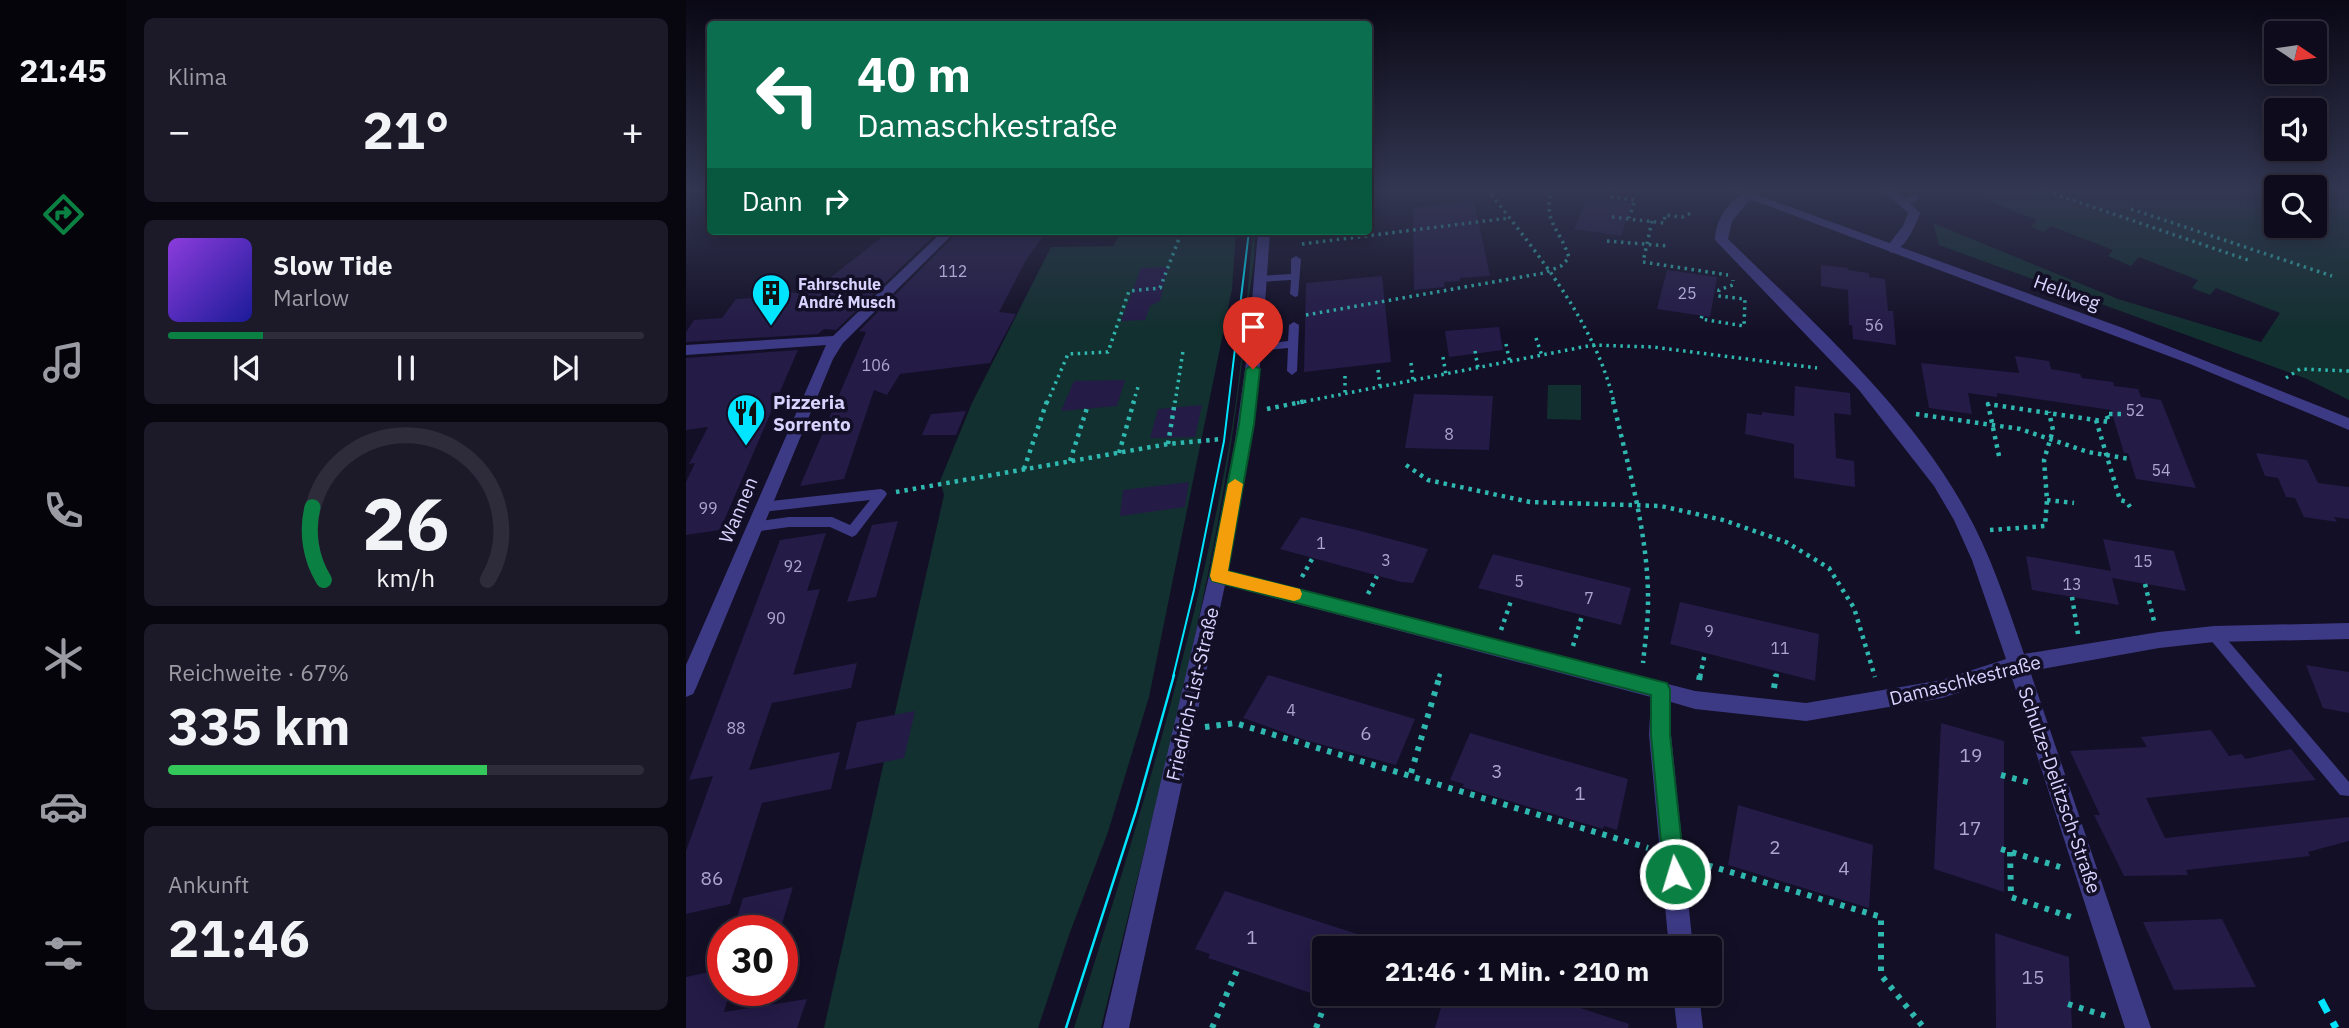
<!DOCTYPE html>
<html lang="de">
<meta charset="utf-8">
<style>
body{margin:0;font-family:"IBM Plex Sans",sans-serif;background:#1c1929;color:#f1f3f6;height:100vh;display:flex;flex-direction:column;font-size:26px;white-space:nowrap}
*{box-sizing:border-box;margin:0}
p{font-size:23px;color:#9b9ba3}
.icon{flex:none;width:38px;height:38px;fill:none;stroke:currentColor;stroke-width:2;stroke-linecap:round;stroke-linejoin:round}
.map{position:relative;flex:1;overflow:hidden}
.drawer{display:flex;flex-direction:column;gap:18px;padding:18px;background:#08060f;width:560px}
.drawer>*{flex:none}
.guide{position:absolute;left:21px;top:21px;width:665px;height:214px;border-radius:7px;box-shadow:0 4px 18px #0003,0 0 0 2px #2e2b3b;background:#0b6e4f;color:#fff;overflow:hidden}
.needle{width:46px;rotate:103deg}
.tools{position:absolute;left:1578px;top:21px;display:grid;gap:14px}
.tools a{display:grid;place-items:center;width:63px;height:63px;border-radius:7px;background:#0e0b1c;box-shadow:0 4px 18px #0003,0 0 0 2px #2e2b3b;font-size:35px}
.speed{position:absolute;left:21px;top:915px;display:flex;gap:14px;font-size:35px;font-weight:700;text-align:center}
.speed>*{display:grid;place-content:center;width:91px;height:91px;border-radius:50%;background:#0e0b1c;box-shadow:0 4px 18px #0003,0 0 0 2px #2e2b3b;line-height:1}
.speed .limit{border:10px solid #d22;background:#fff;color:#111}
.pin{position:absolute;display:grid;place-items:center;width:60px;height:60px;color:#fff;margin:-72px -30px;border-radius:50% 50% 50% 0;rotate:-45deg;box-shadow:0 0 7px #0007}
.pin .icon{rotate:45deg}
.me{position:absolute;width:77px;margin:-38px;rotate:355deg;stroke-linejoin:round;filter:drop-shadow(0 0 5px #0008)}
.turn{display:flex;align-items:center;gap:24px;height:147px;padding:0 35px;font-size:32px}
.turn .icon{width:91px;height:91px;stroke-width:2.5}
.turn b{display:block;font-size:49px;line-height:60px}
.then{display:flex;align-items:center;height:66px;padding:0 35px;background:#0003;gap:14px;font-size:26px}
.big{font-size:52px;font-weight:700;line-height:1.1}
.drawer .card{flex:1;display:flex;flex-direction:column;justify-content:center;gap:10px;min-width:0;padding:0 24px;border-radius:10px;background:#1c1929}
.drawer .dial{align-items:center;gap:0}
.dial svg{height:182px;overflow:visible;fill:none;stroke:#2e2b3b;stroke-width:7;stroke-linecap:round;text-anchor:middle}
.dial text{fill:#f1f3f6;stroke:none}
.song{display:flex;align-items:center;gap:21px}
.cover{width:84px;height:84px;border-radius:10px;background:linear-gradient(135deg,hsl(270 70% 55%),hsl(240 70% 35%))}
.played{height:7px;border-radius:4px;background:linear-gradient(90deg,#0b8043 20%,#2e2b3b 20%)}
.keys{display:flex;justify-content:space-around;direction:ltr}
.heat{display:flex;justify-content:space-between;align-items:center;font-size:38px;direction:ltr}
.charge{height:10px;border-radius:5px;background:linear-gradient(90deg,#34c759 67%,#2e2b3b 0)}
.trip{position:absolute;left:626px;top:936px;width:410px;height:70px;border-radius:7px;background:#0e0b1c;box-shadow:0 4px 18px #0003,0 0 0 2px #2e2b3b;font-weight:700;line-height:70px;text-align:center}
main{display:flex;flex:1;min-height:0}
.menu{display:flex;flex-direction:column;width:126px;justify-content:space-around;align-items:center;background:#06040b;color:#9b9ba3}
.menu .icon{width:49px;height:49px}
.menu .selected{color:#0b8043}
.menu b{font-size:32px;color:#f1f3f6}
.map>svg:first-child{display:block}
.green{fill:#12302f}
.building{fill:#241b47}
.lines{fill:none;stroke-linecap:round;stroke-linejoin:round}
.path-far2{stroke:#2fb8b0;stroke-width:3.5;stroke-dasharray:2.5 4.5;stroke-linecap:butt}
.path-far1{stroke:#2fb8b0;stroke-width:4.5;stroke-dasharray:3.5 5;stroke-linecap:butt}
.path{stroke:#2fb8b0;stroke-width:6;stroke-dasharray:4.5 7;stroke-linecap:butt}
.service{fill:#3d3a85;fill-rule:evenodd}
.minor{fill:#3d3a85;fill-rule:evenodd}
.tertiary{fill:#3d3a85;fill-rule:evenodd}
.tram-far1{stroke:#00e5ff;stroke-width:2}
.tram{stroke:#00e5ff;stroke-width:2.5}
.rail{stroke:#00e5ff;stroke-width:7;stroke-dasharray:14 11;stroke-linecap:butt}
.route{fill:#0b8043;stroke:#07532c;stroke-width:2}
.slow{fill:#f59e0b}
.labels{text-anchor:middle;stroke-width:7;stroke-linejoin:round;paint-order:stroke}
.number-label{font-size:16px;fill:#aca6d1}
.far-poi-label{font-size:16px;font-weight:bold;fill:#d9d4ff;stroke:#130f26;text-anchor:start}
.street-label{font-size:19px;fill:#d9d4ff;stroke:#130f26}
.poi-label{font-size:19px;font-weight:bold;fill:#d9d4ff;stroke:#130f26;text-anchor:start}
.near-number-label{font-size:19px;fill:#aca6d1}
</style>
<main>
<nav class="menu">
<b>21:45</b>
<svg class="icon selected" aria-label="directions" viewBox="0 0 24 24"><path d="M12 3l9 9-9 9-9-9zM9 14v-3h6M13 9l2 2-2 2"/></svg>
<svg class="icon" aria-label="music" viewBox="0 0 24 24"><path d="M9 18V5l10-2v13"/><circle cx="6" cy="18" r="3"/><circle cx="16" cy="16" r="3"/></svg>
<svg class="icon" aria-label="phone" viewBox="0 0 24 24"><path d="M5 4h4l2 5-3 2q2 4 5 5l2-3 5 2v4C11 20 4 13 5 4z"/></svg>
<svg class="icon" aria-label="climate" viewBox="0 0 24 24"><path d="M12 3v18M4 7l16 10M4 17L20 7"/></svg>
<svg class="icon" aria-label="car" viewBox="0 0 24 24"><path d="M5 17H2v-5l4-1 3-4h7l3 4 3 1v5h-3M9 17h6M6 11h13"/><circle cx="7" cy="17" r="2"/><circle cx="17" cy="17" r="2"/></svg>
<svg class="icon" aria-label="filters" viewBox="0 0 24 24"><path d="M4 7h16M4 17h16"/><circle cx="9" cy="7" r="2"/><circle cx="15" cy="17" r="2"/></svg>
</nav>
<section class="drawer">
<div class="card"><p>Klima</p>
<div class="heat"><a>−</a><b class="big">21°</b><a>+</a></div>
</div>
<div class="card">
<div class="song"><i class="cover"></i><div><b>Slow Tide</b><p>Marlow</p></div></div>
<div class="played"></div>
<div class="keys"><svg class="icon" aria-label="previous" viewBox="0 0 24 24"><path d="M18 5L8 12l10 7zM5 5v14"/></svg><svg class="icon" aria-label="pause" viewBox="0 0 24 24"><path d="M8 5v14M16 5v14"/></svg><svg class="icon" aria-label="next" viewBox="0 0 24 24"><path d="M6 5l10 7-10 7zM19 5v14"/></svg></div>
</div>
<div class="card dial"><svg viewBox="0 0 100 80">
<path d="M14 69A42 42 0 1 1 86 69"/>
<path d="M14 69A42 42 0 0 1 9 37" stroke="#0b8043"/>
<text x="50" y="56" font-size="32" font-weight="700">26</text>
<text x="50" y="72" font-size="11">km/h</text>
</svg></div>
<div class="card"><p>Reichweite · 67%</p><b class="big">335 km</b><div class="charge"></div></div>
<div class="card"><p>Ankunft</p><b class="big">21:46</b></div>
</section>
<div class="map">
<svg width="1663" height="1028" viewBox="0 0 1663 1028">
<rect width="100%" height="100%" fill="#130f26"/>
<g class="green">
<polygon points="1272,189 1591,189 1591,226 1629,226 1629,189 1663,189 1663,400 1621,379 1253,245 1247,223 1432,299 1575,342 1594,313 1530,288 1524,295 1506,288 1512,280 1453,257 1445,266 1422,256 1427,250 1365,226 1358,232 1345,227 1351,220"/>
<polygon points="434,231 550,231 546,289 463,697 422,832 383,935 352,1028 138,1028 258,495 254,481 286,403 365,247 428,246"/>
<path d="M567 231C572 242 564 287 562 303 541 549 472 788 415 1028H388C448 837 505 654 541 457 555 383 560 306 567 231Z"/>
<polygon points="862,385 895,385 895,420 861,419"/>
</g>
<g class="building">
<polygon points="901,197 946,203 935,236 888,229"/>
<polygon points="788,201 804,276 774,278 774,281 758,282 759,287 728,290 727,208"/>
<polygon points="204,231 253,231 150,330 138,329 132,334 0,342 0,332 8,320 36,318 50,299 96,296 99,292 109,293 118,286 131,288"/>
<polygon points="273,231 361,231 340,260 313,312 330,314 304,363 214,374 201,395 188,390 158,479 114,486 180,332 173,331"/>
<polygon points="1135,265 1162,268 1162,270 1183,273 1183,277 1199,279 1202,311 1207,311 1210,345 1167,339 1166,325 1163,325 1162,290 1135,286"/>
<polygon points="482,267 474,301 464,306 459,320 435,321 455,268"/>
<polygon points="981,270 1031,277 1024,317 971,309"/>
<polygon points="696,276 705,362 618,372 620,283"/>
<polygon points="813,327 817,350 763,357 759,331"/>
<polygon points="112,350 34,530 0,535 0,482 9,463 3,464 22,427 0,430 0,358"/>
<polygon points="1329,356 1363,361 1365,369 1394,374 1396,378 1427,382 1428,386 1452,389 1455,397 1475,400 1510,488 1450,479 1442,453 1438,453 1425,410 1311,393 1311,397 1282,393 1286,414 1243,408 1235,363 1333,373"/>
<polygon points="439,380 431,406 375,411 388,381"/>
<polygon points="1109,386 1164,393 1165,415 1148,413 1150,458 1168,461 1169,487 1108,478 1108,444 1059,434 1061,413 1076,415 1076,412 1108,416"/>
<polygon points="728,394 807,396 803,450 719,448"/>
<polygon points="516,405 509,437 464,438 472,409"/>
<polygon points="280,411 270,435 236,435 245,414"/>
<polygon points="1570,453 1621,460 1632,483 1663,487 1663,519 1648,517 1651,522 1618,517 1609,498 1600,497 1592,478 1579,476"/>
<polygon points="503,482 499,507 434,516 437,490"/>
<polygon points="615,517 671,530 742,549 727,583 715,582 594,549"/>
<polygon points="212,521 190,597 161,602 186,525"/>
<polygon points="140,533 121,591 134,589 107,675 171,663 165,688 86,703 63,770 154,752 145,789 76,803 44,904 0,914 0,851 27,776 3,780 94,540"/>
<polygon points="1417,539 1488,551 1500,591 1426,578 1433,605 1346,590 1340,556 1425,571"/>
<polygon points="807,554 945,588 935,625 792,588"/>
<polygon points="994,602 1133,634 1129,681 984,644"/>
<polygon points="1620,665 1663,672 1663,713 1637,708"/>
<polygon points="582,675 729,719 710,765 619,740 557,718"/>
<polygon points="229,711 218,758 159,770 171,722"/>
<polygon points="1255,723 1318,741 1318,892 1248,869"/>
<polygon points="1525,730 1543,756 1556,754 1559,759 1605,749 1630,780 1460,798 1479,838 1663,817 1663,841 1622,852 1624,856 1500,870 1502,875 1438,876 1408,815 1414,815 1384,751 1461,747 1455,737"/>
<polygon points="784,733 942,779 931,830 918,826 917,829 776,787 778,784 764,780"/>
<polygon points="1052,805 1187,845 1183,908 1042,865"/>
<polygon points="107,887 94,931 47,931 57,898"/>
<polygon points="539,891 702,944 701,948 639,948 639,998 552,968 522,958 524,954 509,949"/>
<polygon points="1536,919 1570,987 1488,990 1457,922"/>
<polygon points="1309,933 1383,957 1386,1028 1310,1028"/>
<polygon points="37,969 37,990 44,990 38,1012 121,999 111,1028 0,1028 0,977"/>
<polygon points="759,994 852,994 943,1024 942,1028 749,1028"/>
</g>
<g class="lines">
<g class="path-far2">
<path d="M801 189C850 252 910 323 928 403"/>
<polyline points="929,189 926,197 949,200 943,218"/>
<polyline points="1354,189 1562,260"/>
<polyline points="1445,209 1646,276"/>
<polyline points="926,217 978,223 979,215 996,217 1007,212"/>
<polyline points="966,221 957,262 1042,275"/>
<polyline points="921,241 982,246"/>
<polyline points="616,244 823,218"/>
<path d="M620 315 858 273 875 266 883 258C875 229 856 223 866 189"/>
<polyline points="1016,316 1015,319 1058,326 1059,299 1032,296 1033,290 1047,285 1047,280"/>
<polyline points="850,338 856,356"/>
<polyline points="820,344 824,363"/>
<polyline points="789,351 792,368"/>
<polyline points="757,357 760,375"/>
<polyline points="725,363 727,380"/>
<polyline points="692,370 694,386"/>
<polyline points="659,376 659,393"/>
<polyline points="1600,378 1614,369 1663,371"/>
<polyline points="361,403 382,354 422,352 443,291 474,288 496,231"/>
<polyline points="447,403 453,384"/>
<polyline points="489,403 497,351"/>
<polyline points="611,403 907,345 967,347 1131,368"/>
</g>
<g class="path-far1">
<path d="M927 401C942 467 963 536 962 604 962 623 959 643 957 663"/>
<polyline points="581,409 620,401"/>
<polyline points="1230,414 1334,429 1402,452 1444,459"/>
<polyline points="1410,420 1434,500 1441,502 1444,507"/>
<polyline points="482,444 489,401"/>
<polyline points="433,453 448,401"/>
<polyline points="1313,456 1302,404 1423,422 1420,414 1436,414"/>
<polyline points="384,461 401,408"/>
<polyline points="720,465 742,480 844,502 975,506 1037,520 1100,542 1143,568 1168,608 1189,677"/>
<polyline points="338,469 361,401"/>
<polyline points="210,492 482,444 536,439"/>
<polyline points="1361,500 1388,503"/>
<polyline points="1304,530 1359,526 1361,500 1358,460 1367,430 1363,412"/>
<polyline points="616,577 626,559"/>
<polyline points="1459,584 1468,621"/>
<polyline points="682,594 691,576"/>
<polyline points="1386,597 1392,634"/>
<polyline points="815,630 826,598"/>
<polyline points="887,646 896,616"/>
<polyline points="753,677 755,671"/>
<polyline points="1014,677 1019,653"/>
<polyline points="1090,677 1091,672"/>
</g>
<g class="path">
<polyline points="1013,680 1014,675"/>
<polyline points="1088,688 1090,675"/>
<polyline points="519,727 549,723 962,848"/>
<polyline points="725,773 754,675"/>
<polyline points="1315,775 1345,783"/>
<polyline points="1315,849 1374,867"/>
<polyline points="1324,852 1325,897 1391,919"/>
<polyline points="1011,862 1195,917 1195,975 1238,1028"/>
<polyline points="1382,1004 1420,1016"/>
<polyline points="526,1028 552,968"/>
<polyline points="630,1028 641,999"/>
</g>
<g class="service">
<polygon points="1229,195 1233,198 1232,200 1218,205 1214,202"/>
<polygon points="610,256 615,259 612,296 609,297 604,294 605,280 574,282 569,279 574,276 605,274 605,259"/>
<polygon points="608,322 613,325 611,371 606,375 601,371 602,348 569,351 564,348 569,345 602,341 603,325"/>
<polygon points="195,489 199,491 201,494 199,497 170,535 166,537 144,527 103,527 68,532 64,530 62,527 64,524 68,522 103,517 146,517 164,525 184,500 76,512 70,507 76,502"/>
<polygon points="1528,628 1533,630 1663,782 1663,796 1654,795 1523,638 1521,634 1523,630"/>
</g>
<g class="minor">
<path d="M1195 189H1209L1234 213C1229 227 1220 247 1206 253L1199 249 1217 226 1222 213Z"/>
<path d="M1061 192 1067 196 1046 221 1042 239C1122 317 1220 405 1275 502 1303 549 1320 602 1338 654L1473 632 1528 626 1663 623V639L1528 642 1473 648 1344 671 1465 1028H1439L1325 675 1256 698 1120 721 1009 709 985 702V735L1007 948H983L963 735 965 697 539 585 443 1028H417L523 576 548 448 562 348 572 231H584L576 348 564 448 542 571 1009 691 1120 703 1256 680 1320 659 1286 560 1268 520 1248 486 1173 390 1029 240C1029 221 1043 199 1061 192Z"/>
<polygon points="257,231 270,231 157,343 147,359 10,688 7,694 0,697 0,665 140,345 0,355 0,345 147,336"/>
<polygon points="987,994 1013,994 1017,1028 991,1028"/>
</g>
<polygon class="tertiary" points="1037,189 1055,189 1437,328 1663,418 1663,430 1504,364"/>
<polyline class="tram-far1" points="487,677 508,590 538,441 563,231"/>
<polyline class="tram" points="380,1028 450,811 488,675"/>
<polyline class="rail" points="1635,1000 1650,1028"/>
</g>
<linearGradient id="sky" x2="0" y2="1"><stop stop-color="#0a0815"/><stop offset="0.57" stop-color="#333752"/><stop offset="1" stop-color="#333752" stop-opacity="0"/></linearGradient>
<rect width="1663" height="333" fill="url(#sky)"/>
<polygon class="route" points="567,365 574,369 568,424 542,571 981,683 984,689 984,735 999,874 996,882 989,885 981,882 978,874 965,735 965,695 526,581 524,576 553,424 560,369"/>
<polygon class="slow" points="549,479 557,484 542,571 614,589 616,594 614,599 608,601 526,581 524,576 542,484"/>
<defs>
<g id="building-pin" transform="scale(2.0125)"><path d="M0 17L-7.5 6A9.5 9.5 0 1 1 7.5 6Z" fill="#00e5ff" stroke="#130f26"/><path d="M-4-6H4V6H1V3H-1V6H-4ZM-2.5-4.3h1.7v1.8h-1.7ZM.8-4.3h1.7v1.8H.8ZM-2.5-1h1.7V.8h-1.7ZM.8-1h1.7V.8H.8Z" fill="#111"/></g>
<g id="restaurant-pin" transform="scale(2.0125)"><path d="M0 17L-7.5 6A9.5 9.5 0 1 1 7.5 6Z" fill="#00e5ff" stroke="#130f26"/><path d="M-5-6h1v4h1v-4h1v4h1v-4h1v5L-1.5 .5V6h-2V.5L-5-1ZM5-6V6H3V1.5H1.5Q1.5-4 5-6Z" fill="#111"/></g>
</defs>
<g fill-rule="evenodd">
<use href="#building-pin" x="85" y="293"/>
<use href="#restaurant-pin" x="60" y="413"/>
</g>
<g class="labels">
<g class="number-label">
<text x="267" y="277">112</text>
<text x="1001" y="299">25</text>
<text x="1188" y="331">56</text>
<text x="190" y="371">106</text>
<text x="1449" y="416">52</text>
<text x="763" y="440">8</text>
<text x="1475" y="476">54</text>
<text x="22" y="514">99</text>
<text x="635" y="549">1</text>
<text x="700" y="566">3</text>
<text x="1457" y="567">15</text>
<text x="107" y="572">92</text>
<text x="833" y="587">5</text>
<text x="1386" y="590">13</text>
<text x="903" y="604">7</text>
<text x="90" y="624">90</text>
<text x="1023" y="637">9</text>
<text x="1094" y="654">11</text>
<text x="605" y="716">4</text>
<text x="50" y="734">88</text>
</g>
<g class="far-poi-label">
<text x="112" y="290">Fahrschule<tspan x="112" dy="18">André Musch</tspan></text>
</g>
<g class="street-label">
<text transform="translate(1381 292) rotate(20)" y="7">Hellweg</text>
<text transform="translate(52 510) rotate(-67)" y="7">Wannen</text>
<text transform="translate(1279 680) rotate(-14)" y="7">Damaschkestraße</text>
<text transform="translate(506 694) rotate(-77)" y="7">Friedrich-List-Straße</text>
<text transform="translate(1374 790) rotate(71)" y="7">Schulze-Delitzsch-Straße</text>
</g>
<g class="poi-label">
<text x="87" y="409">Pizzeria<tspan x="87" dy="22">Sorrento</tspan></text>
</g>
<g class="near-number-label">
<text x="680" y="740">6</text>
<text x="1285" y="762">19</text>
<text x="811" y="778">3</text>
<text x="894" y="800">1</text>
<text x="1284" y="835">17</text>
<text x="1089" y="854">2</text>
<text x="1158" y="875">4</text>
<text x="26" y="885">86</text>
<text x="566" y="944">1</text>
<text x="1347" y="984">15</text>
</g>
</g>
</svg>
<div class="tools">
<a><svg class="needle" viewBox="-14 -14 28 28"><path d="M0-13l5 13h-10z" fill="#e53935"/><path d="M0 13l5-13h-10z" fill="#9b9ba3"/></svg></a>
<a><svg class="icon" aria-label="sound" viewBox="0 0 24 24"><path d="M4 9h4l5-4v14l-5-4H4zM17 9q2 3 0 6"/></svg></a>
<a><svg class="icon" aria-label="search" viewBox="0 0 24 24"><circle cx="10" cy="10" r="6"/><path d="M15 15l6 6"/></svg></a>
</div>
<div class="speed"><div class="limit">30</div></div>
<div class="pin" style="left:567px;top:369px;background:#d93025"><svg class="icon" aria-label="arrive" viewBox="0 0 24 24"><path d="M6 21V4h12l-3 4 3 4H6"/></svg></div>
<svg class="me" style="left:989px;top:874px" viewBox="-20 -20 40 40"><circle r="17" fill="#0b8043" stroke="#fff" stroke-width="3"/><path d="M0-11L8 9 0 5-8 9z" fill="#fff"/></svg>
<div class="trip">21:46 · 1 Min. · 210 m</div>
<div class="guide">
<div class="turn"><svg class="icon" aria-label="left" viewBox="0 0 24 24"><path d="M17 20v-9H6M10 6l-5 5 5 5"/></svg><div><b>40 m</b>Damaschkestraße</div></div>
<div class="then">Dann<svg class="icon" aria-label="right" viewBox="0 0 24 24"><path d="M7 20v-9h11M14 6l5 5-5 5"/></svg></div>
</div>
</div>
</main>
